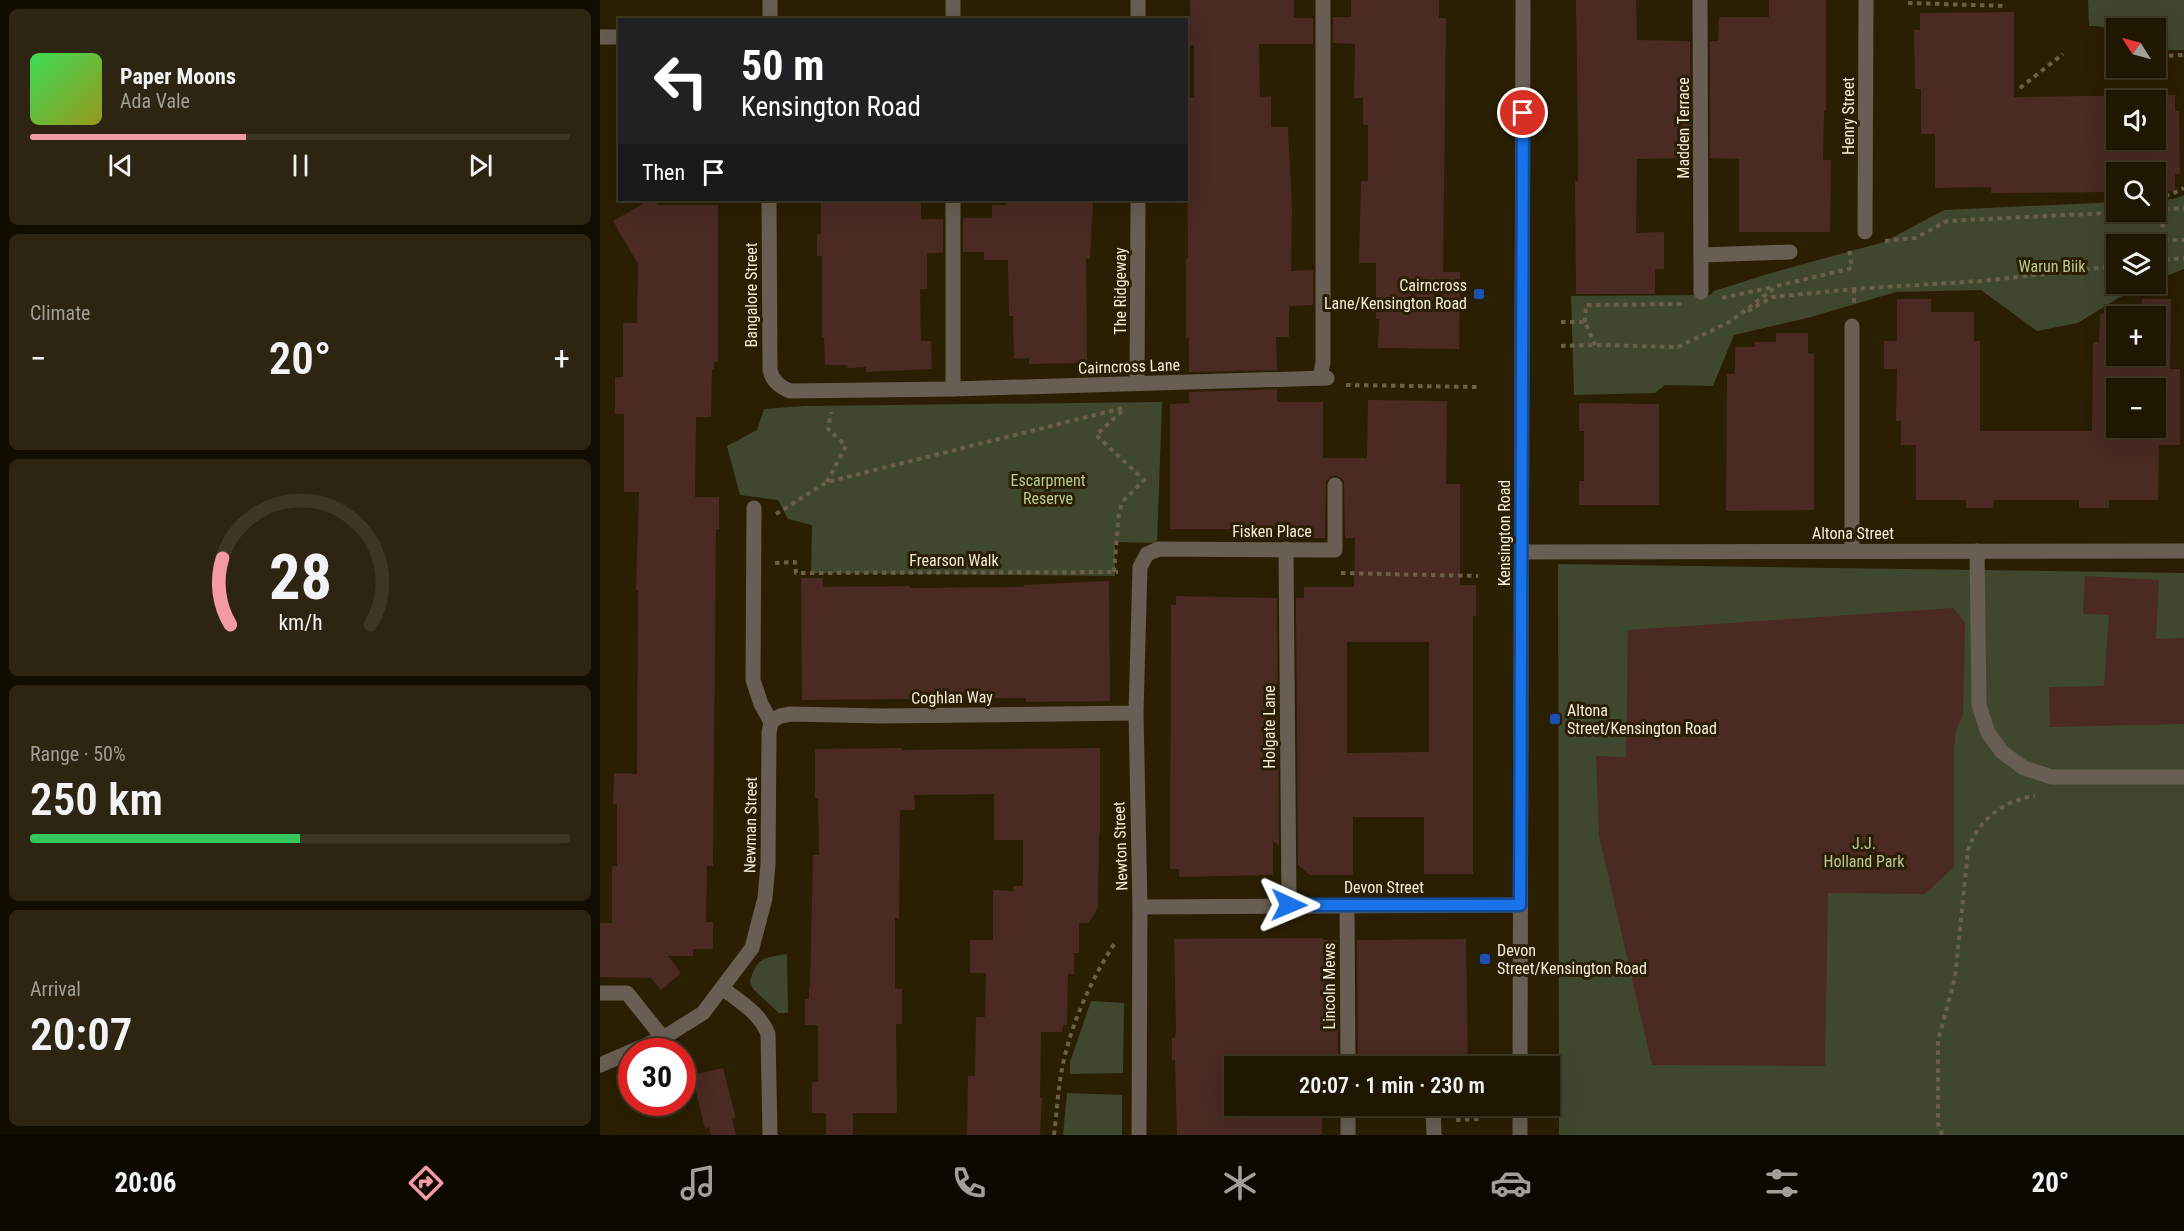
<!DOCTYPE html>
<meta charset="utf-8">
<style>
body{margin:0;font-family:"Roboto Condensed",sans-serif;background:#2d2411;color:#f1f3f6;height:100vh;display:flex;flex-direction:column;font-size:22px;white-space:nowrap}
*{box-sizing:border-box;margin:0}
p{font-size:20px;color:#a29f99}
.icon{flex:none;width:33px;height:33px;fill:none;stroke:currentColor;stroke-width:2;stroke-linecap:round;stroke-linejoin:round}
.map{position:relative;flex:1;overflow:hidden}
.panel{display:flex;flex-direction:column;gap:9px;padding:9px;background:#120d01;width:600px}
.panel>*{flex:none}
.top-card{position:absolute;left:18px;top:18px;width:570px;height:183px;border-radius:0px;box-shadow:0 6px 24px #0002,0 0 0 2px #3d3624;background:#202124;color:#fff;overflow:hidden}
.needle{width:39px;rotate:306deg}
.controls{position:absolute;left:1506px;top:18px;display:grid;gap:12px}
.controls a{display:grid;place-items:center;width:60px;height:60px;border-radius:0px;background:#201702;box-shadow:0 6px 24px #0002,0 0 0 2px #3d3624;font-size:30px}
.speed{position:absolute;left:18px;top:1038px;display:flex;gap:12px;font-size:30px;font-weight:700;text-align:center}
.speed>*{display:grid;place-content:center;width:78px;height:78px;border-radius:50%;background:#201702;box-shadow:0 6px 24px #0002,0 0 0 2px #3d3624;line-height:1}
.speed .limit{border:9px solid #d22;background:#fff;color:#111}
.pin{position:absolute;display:grid;place-items:center;width:51px;height:51px;color:#fff;margin:-26px;border:3px solid #fff;border-radius:50%;box-shadow:0 2px 6px #0007}
.me{position:absolute;width:66px;margin:-33px;rotate:91deg;stroke-linejoin:round;filter:drop-shadow(0 0 4px #0008)}
.turn{display:flex;align-items:center;gap:21px;height:126px;padding:0 24px;font-size:27px}
.turn .icon{width:78px;height:78px;stroke-width:2.5}
.turn b{display:block;font-size:42px;line-height:51px}
.then{display:flex;align-items:center;height:57px;padding:0 24px;background:#0003;gap:12px;font-size:22px}
.big{font-size:45px;font-weight:600;line-height:1.1}
.panel .widget{flex:1;display:flex;flex-direction:column;justify-content:center;gap:9px;min-width:0;padding:0 21px;border-radius:9px;background:#2d2411}
.panel .dial{align-items:center;gap:0}
.dial svg{height:156px;overflow:visible;fill:none;stroke:#3d3624;stroke-width:7;stroke-linecap:round;text-anchor:middle}
.dial text{fill:#f1f3f6;stroke:none}
.song{display:flex;align-items:center;gap:18px}
.cover{width:72px;height:72px;border-radius:9px;background:linear-gradient(135deg,hsl(130 70% 55%),hsl(60 70% 35%))}
.played{height:6px;border-radius:3px;background:linear-gradient(90deg,#f49aa2 40%,#3d3624 40%)}
.keys{display:flex;justify-content:space-around;direction:ltr}
.heat{display:flex;justify-content:space-between;align-items:center;font-size:33px;direction:ltr}
.charge{height:9px;border-radius:4px;background:linear-gradient(90deg,#34c759 50%,#3d3624 0)}
.trip{position:absolute;left:624px;top:1056px;width:336px;height:60px;border-radius:0px;background:#201702;box-shadow:0 6px 24px #0002,0 0 0 2px #3d3624;font-weight:600;line-height:60px;text-align:center}
.dock{display:flex;height:96px;justify-content:space-around;align-items:center;background:#0d0901;color:#a29f99}
.dock .icon{width:42px;height:42px}
.dock .selected{color:#f49aa2}
.dock b{font-size:27px;color:#f1f3f6}
main{display:flex;flex:1;min-height:0}
.map>svg:first-child{display:block}
.green{fill:#40472f}
.building{fill:#4a2a23;fill-rule:evenodd}
.lines{fill:none;stroke-linecap:round;stroke-linejoin:round}
.path{stroke:#6a6048;stroke-width:4;stroke-dasharray:4.5 4.5;stroke-linecap:butt}
.minor{stroke:#685e53;stroke-width:15}
.route-casing{stroke:#114b97;stroke-width:15}
.route{stroke:#1a73e8;stroke-width:10}
.transit-dot{fill:#1a4fb4;stroke:#2a1f03;stroke-width:2}
.labels{text-anchor:middle;stroke-width:6;stroke-linejoin:round;paint-order:stroke}
.street-label{font-size:16px;fill:#f3eddc;stroke:#2a1f03}
.park-label{font-size:16px;fill:#bacb91;stroke:#2a1f03}
.poi-label{font-size:16px;fill:#f3eddc;stroke:#2a1f03;text-anchor:start}
</style>
<main>
<section class="panel">
<div class="widget">
<div class="song"><i class="cover"></i><div><b>Paper Moons</b><p>Ada Vale</p></div></div>
<div class="played"></div>
<div class="keys"><svg class="icon" aria-label="previous" viewBox="0 0 24 24"><path d="M18 5L8 12l10 7zM5 5v14"/></svg><svg class="icon" aria-label="pause" viewBox="0 0 24 24"><path d="M8 5v14M16 5v14"/></svg><svg class="icon" aria-label="next" viewBox="0 0 24 24"><path d="M6 5l10 7-10 7zM19 5v14"/></svg></div>
</div>
<div class="widget"><p>Climate</p>
<div class="heat"><a>−</a><b class="big">20°</b><a>+</a></div>
</div>
<div class="widget dial"><svg viewBox="0 0 100 80">
<path d="M14 69A42 42 0 1 1 86 69"/>
<path d="M14 69A42 42 0 0 1 10 35" stroke="#f49aa2"/>
<text x="50" y="56" font-size="32" font-weight="700">28</text>
<text x="50" y="72" font-size="11">km/h</text>
</svg></div>
<div class="widget"><p>Range · 50%</p><b class="big">250 km</b><div class="charge"></div></div>
<div class="widget"><p>Arrival</p><b class="big">20:07</b></div>
</section>
<div class="map">
<svg width="1584" height="1135" viewBox="0 0 1584 1135">
<rect width="100%" height="100%" fill="#2a1f03"/>
<g class="green">
<path d="M1488 0H1584V50H1560V39H1556V28H1516V37C1511 27 1499 26 1489 26Z"/>
<polygon points="1584,195 1584,269 1556,280 1556,244 1516,244 1516,284 1548,284 1522,296 1478,323 1437,331 1381,290 1296,292 1211,317 1134,335 1113,386 1065,385 1055,393 974,395 971,296 1110,295 1114,291 1171,273 1284,242 1344,210 1516,202 1516,212 1556,212 1556,200 1574,199"/>
<polygon points="562,402 557,543 515,542 515,576 211,573 212,525 188,519 178,500 140,495 127,446 157,430 164,409 204,406"/>
<polygon points="958,564 1584,573 1584,1135 959,1135"/>
<path d="M187 954 188 1013H179L153 989 150 981C157 957 164 958 187 954Z"/>
<polygon points="491,1001 524,1003 523,1073 470,1074 470,1062"/>
<polygon points="467,1093 522,1095 522,1135 463,1135"/>
</g>
<g class="building">
<polygon points="590,0 694,0 694,18 713,18 713,44 659,44 660,97 671,96 671,127 688,127 692,208 691,271 713,270 713,305 689,306 689,337 676,337 677,370 589,372 589,338 586,338 586,259 588,259 587,97 594,97 594,45 590,45"/>
<polygon points="751,0 839,0 839,18 846,18 843,272 860,272 859,349 778,348 779,319 776,319 776,263 759,263 761,181 768,181 768,125 763,125 763,98 754,98 755,44 733,43 733,17 751,17"/>
<polygon points="976,0 1036,0 1037,40 1090,41 1091,158 1037,159 1036,233 1064,232 1064,269 1055,269 1055,294 976,294 975,181 978,181 978,140"/>
<polygon points="1169,0 1226,0 1226,111 1224,111 1223,160 1231,160 1230,232 1139,232 1139,159 1110,158 1110,41 1118,41 1119,17 1169,17"/>
<path d="M1414 12V97L1575 95V111H1579L1580 174H1575V191H1556V172H1516V192L1391 193V187L1335 188V134H1321V89H1315L1314 30H1320V13ZM1516 100H1556V140H1516Z"/>
<polygon points="50,200 57,200 57,205 118,205 118,362 114,362 114,370 112,370 111,417 96,417 95,497 119,497 119,529 116,529 113,866 107,866 106,922 113,922 113,949 93,949 93,956 68,956 81,973 61,990 51,978 0,977 0,923 12,923 12,866 17,866 17,804 13,804 14,773 37,774 38,590 36,590 39,492 24,492 24,414 15,414 15,377 23,377 23,323 37,323 38,264 13,221"/>
<polygon points="221,200 321,200 321,219 343,219 343,253 327,253 327,289 320,289 321,341 331,341 332,369 266,372 266,367 248,368 247,365 225,365 224,338 222,338 222,256 217,256 217,234 221,234"/>
<polygon points="406,202 493,202 490,259 486,259 487,363 429,364 429,358 414,359 413,316 409,316 408,260 384,260 384,252 363,252 363,218 392,218 392,205 406,205"/>
<path d="M1297 299H1331V312H1374V341H1380V431H1492L1493 342H1499L1500 314 1521 313V309H1541L1542 299H1571L1570 369H1580V445H1559L1558 500H1509V508H1479V500H1394L1393 508H1366V500H1316V445H1301V421H1296L1297 369H1284V341H1297ZM1516 316H1556V356H1516ZM1516 388H1556V428H1516Z"/>
<polygon points="1176,333 1208,333 1208,353 1214,354 1214,510 1126,511 1127,374 1135,374 1135,347 1155,347 1155,342 1176,342"/>
<path d="M677 389V402H723V458H767L768 400 847 401 846 484H860V585H876V616H873V874H824V817H753V875H710L698 865 696 598H704V587H754L755 538H745L744 481 736 475 731 476 726 481 725 538H631V529H570V404L589 403V392ZM747 642H829V752L747 753Z"/>
<polygon points="979,403 1059,404 1059,505 979,505 979,481 984,481 984,431 979,431"/>
<polygon points="1485,576 1559,580 1556,639 1584,638 1584,724 1450,727 1449,687 1504,686 1509,615 1483,614"/>
<polygon points="201,578 223,578 223,587 310,586 310,588 424,587 424,585 509,581 510,701 426,702 426,698 202,700"/>
<polygon points="576,596 677,598 679,846 673,841 673,875 579,877 579,869 570,869 571,605 576,605"/>
<polygon points="1353,608 1365,622 1363,716 1356,730 1354,750 1354,867 1325,894 1228,893 1225,1066 1052,1065 999,836 996,756 1026,757 1028,630"/>
<polygon points="302,748 302,750 500,748 500,833 499,833 498,907 489,923 479,923 479,953 474,953 474,974 468,974 467,1025 463,1025 462,1032 441,1032 440,1097 442,1097 440,1135 367,1135 368,1076 375,1076 376,1017 385,1017 386,973 370,973 370,940 393,940 393,890 414,891 413,886 423,886 423,840 394,840 394,794 314,795 315,810 300,810 299,918 295,918 295,989 302,989 302,1024 296,1024 297,1113 253,1113 253,1135 226,1135 226,1113 212,1113 212,1082 218,1082 218,1025 205,1025 205,999 209,999 209,987 210,987 213,855 219,855 218,798 215,798 215,749"/>
<polygon points="723,938 723,940 737,940 738,1066 682,1066 682,1059 634,1059 634,1106 722,1106 722,1135 577,1135 575,1060 572,1060 572,1038 575,1038 576,1029 574,939"/>
<polygon points="866,939 868,1066 758,1066 757,940"/>
<polygon points="123,1068 136,1118 132,1119 136,1135 111,1135 109,1127 105,1129 92,1075"/>
</g>
<g class="lines">
<g class="path">
<polyline points="1308,3 1406,6"/>
<polyline points="1560,56 1584,55"/>
<polyline points="1420,88 1463,54"/>
<polyline points="1556,196 1570,195 1584,188"/>
<polyline points="1562,196 1563,240 1584,240"/>
<polyline points="1556,210 1584,208"/>
<polyline points="1285,241 1315,238 1347,221 1526,212"/>
<polyline points="1556,261 1584,258"/>
<polyline points="1254,289 1254,306"/>
<polyline points="1122,298 1173,287"/>
<polyline points="1148,311 1172,297 1254,289 1381,281 1516,266"/>
<polyline points="961,322 985,322 995,345"/>
<polyline points="985,322 986,305 988,305 1084,304"/>
<polyline points="961,346 995,345 1078,347 1131,321 1177,286 1252,268 1249,248"/>
<polyline points="746,385 878,387"/>
<polyline points="227,482 246,446 228,429 231,412"/>
<polyline points="176,514 227,482 527,407"/>
<polyline points="175,563 195,562 196,573 518,572"/>
<polyline points="514,572 519,512 523,501 544,480 496,435 523,410"/>
<polyline points="741,573 878,576"/>
<polyline points="856,1120 879,1119"/>
<path d="M454 1135C456 1119 457 1104 459 1088 465 1037 488 984 516 941"/>
<path d="M1342 1135 1338 1124V1041L1355 978 1368 850C1377 821 1405 799 1435 796"/>
</g>
<g class="minor">
<polyline points="353,0 353,20"/>
<polyline points="1100,0 1101,292"/>
<polyline points="170,20 170,0"/>
<polyline points="538,20 538,0"/>
<polyline points="0,37 20,37"/>
<path d="M169 200 170 370C172 381 180 387 190 391L353 389 727 378"/>
<polyline points="353,200 353,389"/>
<polyline points="1265,232 1266,0"/>
<polyline points="1101,255 1190,252"/>
<polyline points="720,378 723,362 723,0"/>
<polyline points="537,383 538,200"/>
<polyline points="686,549 689,905"/>
<polyline points="1252,551 1252,326"/>
<polyline points="1377,551 1379,705 1388,733 1402,752 1424,768 1452,777 1584,777"/>
<polyline points="922,552 1584,551"/>
<polyline points="171,722 180,716 191,714 281,716 536,713"/>
<polyline points="747,905 748,1066"/>
<polyline points="540,907 920,905"/>
<path d="M122 988C139 1001 160 1013 168 1034L170 1135"/>
<polyline points="0,993 27,993 63,1038"/>
<polyline points="0,1065 63,1038 103,1013 152,948 165,898 168,864 169,733 171,722 161,704 153,680 154,508"/>
<polyline points="920,1066 923,0"/>
<polyline points="748,1106 748,1135"/>
<polyline points="833,1106 834,1135"/>
<polyline points="539,1135 540,907 536,713 540,567 547,554 559,549 735,550 735,485"/>
<polyline points="920,1135 920,1106"/>
</g>
</g>
<g class="lines">
<g class="route-casing">
<polyline id="route" points="689,905 920,905 923,113"/>
</g>
<use href="#route" class="route"/>
</g>
<g class="transit-dot">
<rect x="873" y="288" width="12" height="12" rx="3"/>
<rect x="949" y="713" width="12" height="12" rx="3"/>
<rect x="879" y="953" width="12" height="12" rx="3"/>
</g>
<g class="labels">
<g class="street-label">
<text transform="translate(1248 116) rotate(-90)" y="6">Henry Street</text>
<text transform="translate(1083 128) rotate(-90)" y="6">Madden Terrace</text>
<text transform="translate(520 291) rotate(-90)" y="6">The Ridgeway</text>
<text transform="translate(151 295) rotate(-90)" y="6">Bangalore Street</text>
<text transform="translate(529 366) rotate(-2)" y="6">Cairncross Lane</text>
<text x="672" y="537">Fisken Place</text>
<text transform="translate(904 533) rotate(-90)" y="6">Kensington Road</text>
<text x="1253" y="539">Altona Street</text>
<text x="354" y="566">Frearson Walk</text>
<text transform="translate(352 697) rotate(-1)" y="6">Coghlan Way</text>
<text transform="translate(669 727) rotate(-90)" y="6">Holgate Lane</text>
<text transform="translate(150 825) rotate(-89)" y="6">Newman Street</text>
<text transform="translate(520 846) rotate(-92)" y="6">Newton Street</text>
<text x="784" y="893">Devon Street</text>
<text transform="translate(729 986) rotate(-90)" y="6">Lincoln Mews</text>
</g>
<g class="park-label">
<text x="1452" y="272">Warun Biik</text>
<text x="448" y="486">Escarpment<tspan x="448" dy="18">Reserve</tspan></text>
<text x="1264" y="849">J.J.<tspan x="1264" dy="18">Holland Park</tspan></text>
</g>
<g class="poi-label">
<text x="867" y="291" text-anchor="end">Cairncross<tspan x="867" dy="18">Lane/Kensington Road</tspan></text>
<text x="967" y="716">Altona<tspan x="967" dy="18">Street/Kensington Road</tspan></text>
<text x="897" y="956">Devon<tspan x="897" dy="18">Street/Kensington Road</tspan></text>
</g>
</g>
</svg>
<div class="controls">
<a><svg class="needle" viewBox="-14 -14 28 28"><path d="M0-13l5 13h-10z" fill="#e53935"/><path d="M0 13l5-13h-10z" fill="#a29f99"/></svg></a>
<a><svg class="icon" aria-label="sound" viewBox="0 0 24 24"><path d="M4 9h4l5-4v14l-5-4H4zM17 9q2 3 0 6"/></svg></a>
<a><svg class="icon" aria-label="search" viewBox="0 0 24 24"><circle cx="10" cy="10" r="6"/><path d="M15 15l6 6"/></svg></a>
<a><svg class="icon" aria-label="layers" viewBox="0 0 24 24"><path d="M12 4l9 5-9 5-9-5zM3 14l9 5 9-5"/></svg></a>
<a>+</a>
<a>−</a>
</div>
<div class="speed"><div class="limit">30</div></div>
<div class="pin" style="left:923px;top:113px;background:#d93025"><svg class="icon" aria-label="arrive" viewBox="0 0 24 24"><path d="M6 21V4h12l-3 4 3 4H6"/></svg></div>
<svg class="me" style="left:689px;top:905px" viewBox="-20 -20 40 40"><path d="M0-17L14 15 0 8-14 15z" fill="#1a73e8" stroke="#fff" stroke-width="4"/></svg>
<div class="trip">20:07 · 1 min · 230 m</div>
<div class="top-card">
<div class="turn"><svg class="icon" aria-label="left" viewBox="0 0 24 24"><path d="M17 20v-9H6M10 6l-5 5 5 5"/></svg><div><b>50 m</b>Kensington Road</div></div>
<div class="then">Then<svg class="icon" aria-label="arrive" viewBox="0 0 24 24"><path d="M6 21V4h12l-3 4 3 4H6"/></svg></div>
</div>
</div>
</main>
<nav class="dock">
<b>20:06</b>
<svg class="icon selected" aria-label="directions" viewBox="0 0 24 24"><path d="M12 3l9 9-9 9-9-9zM9 14v-3h6M13 9l2 2-2 2"/></svg>
<svg class="icon" aria-label="music" viewBox="0 0 24 24"><path d="M9 18V5l10-2v13"/><circle cx="6" cy="18" r="3"/><circle cx="16" cy="16" r="3"/></svg>
<svg class="icon" aria-label="phone" viewBox="0 0 24 24"><path d="M5 4h4l2 5-3 2q2 4 5 5l2-3 5 2v4C11 20 4 13 5 4z"/></svg>
<svg class="icon" aria-label="climate" viewBox="0 0 24 24"><path d="M12 3v18M4 7l16 10M4 17L20 7"/></svg>
<svg class="icon" aria-label="car" viewBox="0 0 24 24"><path d="M5 17H2v-5l4-1 3-4h7l3 4 3 1v5h-3M9 17h6M6 11h13"/><circle cx="7" cy="17" r="2"/><circle cx="17" cy="17" r="2"/></svg>
<svg class="icon" aria-label="filters" viewBox="0 0 24 24"><path d="M4 7h16M4 17h16"/><circle cx="9" cy="7" r="2"/><circle cx="15" cy="17" r="2"/></svg>
<b>20°</b>
</nav>
